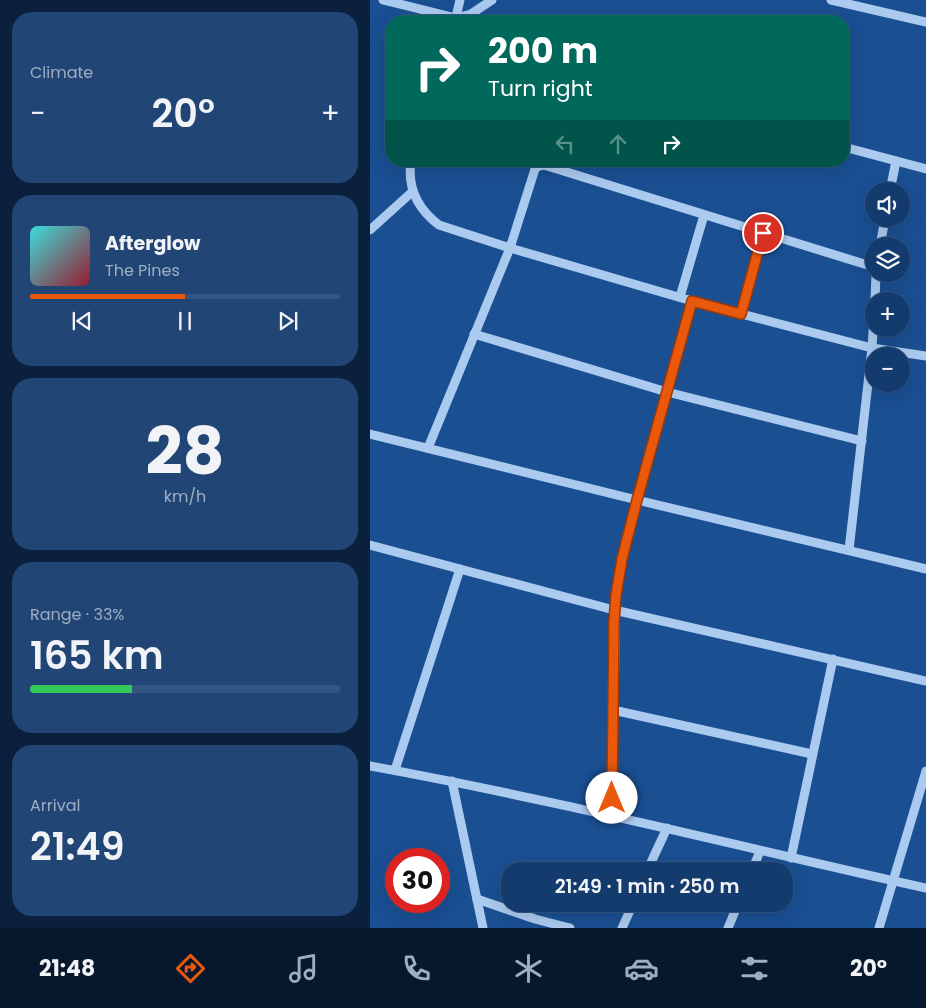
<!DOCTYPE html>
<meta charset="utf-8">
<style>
body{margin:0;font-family:Poppins,sans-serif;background:#214676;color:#f1f3f6;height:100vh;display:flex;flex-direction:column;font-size:19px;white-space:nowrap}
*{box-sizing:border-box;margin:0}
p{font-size:16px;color:#9dadc2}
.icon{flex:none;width:28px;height:28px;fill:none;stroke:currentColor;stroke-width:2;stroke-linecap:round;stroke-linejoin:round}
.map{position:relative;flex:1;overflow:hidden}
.sheet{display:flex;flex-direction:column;gap:12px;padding:12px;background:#0b203c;width:370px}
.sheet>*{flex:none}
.hud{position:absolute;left:15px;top:15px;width:465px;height:152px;border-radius:20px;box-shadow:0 5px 20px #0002,0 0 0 1px #335581;background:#00695c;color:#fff;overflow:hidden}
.tools{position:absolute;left:495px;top:182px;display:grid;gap:10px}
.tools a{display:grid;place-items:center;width:45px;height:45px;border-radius:50%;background:#143b6e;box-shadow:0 5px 20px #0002,0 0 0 1px #335581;font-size:25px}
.speed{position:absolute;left:15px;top:848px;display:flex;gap:10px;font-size:25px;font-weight:700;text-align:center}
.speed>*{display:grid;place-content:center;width:65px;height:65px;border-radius:50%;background:#143b6e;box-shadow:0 5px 20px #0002,0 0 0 1px #335581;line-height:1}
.speed .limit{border:8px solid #d22;background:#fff;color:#111}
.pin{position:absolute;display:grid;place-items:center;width:42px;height:42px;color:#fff;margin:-21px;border:2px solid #fff;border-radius:50%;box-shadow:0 1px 5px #0007}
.me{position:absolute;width:55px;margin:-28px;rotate:0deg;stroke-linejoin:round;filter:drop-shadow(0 0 4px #0008)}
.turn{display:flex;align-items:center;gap:18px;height:105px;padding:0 20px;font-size:22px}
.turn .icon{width:65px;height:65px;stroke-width:2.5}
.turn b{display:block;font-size:35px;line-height:42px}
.lanes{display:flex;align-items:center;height:48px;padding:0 20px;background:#0003;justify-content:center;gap:25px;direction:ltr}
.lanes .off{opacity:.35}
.big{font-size:38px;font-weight:600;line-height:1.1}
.sheet .card{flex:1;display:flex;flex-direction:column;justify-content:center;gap:8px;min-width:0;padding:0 18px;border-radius:20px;background:#214676}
.sheet .dial{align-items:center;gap:0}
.dial b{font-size:65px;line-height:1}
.song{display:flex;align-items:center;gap:15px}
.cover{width:60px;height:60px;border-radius:8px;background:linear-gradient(135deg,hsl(180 70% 55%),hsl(350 70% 35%))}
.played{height:5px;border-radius:2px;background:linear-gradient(90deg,#ea580c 50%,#335581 50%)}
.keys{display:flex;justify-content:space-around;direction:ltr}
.heat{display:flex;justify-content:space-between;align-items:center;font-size:28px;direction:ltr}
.charge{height:8px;border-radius:4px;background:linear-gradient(90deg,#34c759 33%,#335581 0)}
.trip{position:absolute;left:131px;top:862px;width:292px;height:50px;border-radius:20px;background:#143b6e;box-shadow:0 5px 20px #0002,0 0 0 1px #335581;font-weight:600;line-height:50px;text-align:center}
.tabs{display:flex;height:80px;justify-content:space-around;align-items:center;background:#08182c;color:#9dadc2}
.tabs .icon{width:35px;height:35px}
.tabs .current{color:#ea580c}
.tabs b{font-size:22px;color:#f1f3f6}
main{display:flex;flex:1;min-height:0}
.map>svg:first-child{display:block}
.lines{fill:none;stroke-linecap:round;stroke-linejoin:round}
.minor{stroke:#abcaef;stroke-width:9}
.route-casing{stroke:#983908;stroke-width:12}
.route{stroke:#ea580c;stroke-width:9}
</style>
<main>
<section class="sheet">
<div class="card"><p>Climate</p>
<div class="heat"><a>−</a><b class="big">20°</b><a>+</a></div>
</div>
<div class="card">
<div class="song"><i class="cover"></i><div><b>Afterglow</b><p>The Pines</p></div></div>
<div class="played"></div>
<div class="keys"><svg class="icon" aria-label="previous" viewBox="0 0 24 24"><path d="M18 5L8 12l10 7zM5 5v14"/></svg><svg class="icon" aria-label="pause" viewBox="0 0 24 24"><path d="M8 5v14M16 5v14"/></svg><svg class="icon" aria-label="next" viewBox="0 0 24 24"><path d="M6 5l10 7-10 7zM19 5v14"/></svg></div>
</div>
<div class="card dial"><b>28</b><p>km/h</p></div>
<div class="card"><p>Range · 33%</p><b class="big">165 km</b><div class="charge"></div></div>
<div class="card"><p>Arrival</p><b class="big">21:49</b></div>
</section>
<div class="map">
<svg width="556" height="928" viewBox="0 0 556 928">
<rect width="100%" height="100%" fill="#1a4f92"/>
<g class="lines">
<g class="minor">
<polyline points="13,0 86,18 101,14 122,0"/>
<polyline points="461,0 556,22"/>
<polyline points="85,21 90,0"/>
<polyline points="474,147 556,169"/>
<path d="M41 161C37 188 48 209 69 225L140 248 322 301 502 348 556 356"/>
<polyline points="520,191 526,161"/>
<polyline points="0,230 42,192"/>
<polyline points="510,246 515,219"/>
<polyline points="310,297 334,215"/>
<polyline points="505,301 506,274"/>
<polyline points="371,314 393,233"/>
<polyline points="104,334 297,392 492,441"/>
<polyline points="0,434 267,500 556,569"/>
<polyline points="58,448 140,248 165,169 169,166 174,165 504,267"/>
<polyline points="0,545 244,610 556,681"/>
<polyline points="479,550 502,348 504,316"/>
<polyline points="243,710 442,754"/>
<path d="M0 766C187 800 371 847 556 888"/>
<polyline points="25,770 90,569"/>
<polyline points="82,781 113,928"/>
<polyline points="242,816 246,595 252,559 322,301"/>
<polyline points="421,858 463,659"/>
<polyline points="277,871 297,828"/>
<polyline points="382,871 390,851"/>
<polyline points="107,899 165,919 200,928"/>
<polyline points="252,928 263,904"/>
<polyline points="358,928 368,904"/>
<polyline points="509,928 556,771"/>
</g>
</g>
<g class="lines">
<g class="route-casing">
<polyline id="route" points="242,798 244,622 246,595 252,559 267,500 322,301 371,314 393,233"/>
</g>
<use href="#route" class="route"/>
</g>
</svg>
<div class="tools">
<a><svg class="icon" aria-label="sound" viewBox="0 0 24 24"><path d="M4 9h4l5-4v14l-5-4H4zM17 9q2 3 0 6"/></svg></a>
<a><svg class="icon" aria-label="layers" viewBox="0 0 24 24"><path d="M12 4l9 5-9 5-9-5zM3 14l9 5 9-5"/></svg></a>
<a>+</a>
<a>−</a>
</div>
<div class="speed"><div class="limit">30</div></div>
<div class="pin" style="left:393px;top:233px;background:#d93025"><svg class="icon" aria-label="arrive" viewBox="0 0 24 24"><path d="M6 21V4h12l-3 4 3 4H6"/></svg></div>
<svg class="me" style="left:242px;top:798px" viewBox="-20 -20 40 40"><circle r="19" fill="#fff"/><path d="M0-13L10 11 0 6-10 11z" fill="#ea580c"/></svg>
<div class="trip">21:49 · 1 min · 250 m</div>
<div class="hud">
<div class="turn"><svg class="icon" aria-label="right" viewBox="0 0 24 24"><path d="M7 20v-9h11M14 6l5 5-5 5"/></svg><div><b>200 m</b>Turn right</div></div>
<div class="lanes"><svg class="icon off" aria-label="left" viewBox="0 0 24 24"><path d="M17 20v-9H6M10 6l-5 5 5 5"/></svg><svg class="icon off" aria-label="ahead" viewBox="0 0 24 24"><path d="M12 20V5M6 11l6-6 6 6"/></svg><svg class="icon" aria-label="right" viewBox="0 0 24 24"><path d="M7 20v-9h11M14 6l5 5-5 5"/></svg></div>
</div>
</div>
</main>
<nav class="tabs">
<b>21:48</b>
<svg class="icon current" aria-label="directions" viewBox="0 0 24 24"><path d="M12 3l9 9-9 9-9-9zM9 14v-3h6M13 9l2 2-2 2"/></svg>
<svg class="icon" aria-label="music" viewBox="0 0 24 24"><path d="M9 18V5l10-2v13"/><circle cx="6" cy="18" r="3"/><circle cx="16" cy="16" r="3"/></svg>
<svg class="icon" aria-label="phone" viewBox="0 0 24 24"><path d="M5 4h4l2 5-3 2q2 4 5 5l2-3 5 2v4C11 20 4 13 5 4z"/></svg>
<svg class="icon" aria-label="climate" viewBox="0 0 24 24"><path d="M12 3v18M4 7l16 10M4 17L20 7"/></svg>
<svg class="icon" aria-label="car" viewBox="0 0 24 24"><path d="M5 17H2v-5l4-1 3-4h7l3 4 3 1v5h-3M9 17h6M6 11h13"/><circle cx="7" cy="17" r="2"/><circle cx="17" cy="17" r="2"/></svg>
<svg class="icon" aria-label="filters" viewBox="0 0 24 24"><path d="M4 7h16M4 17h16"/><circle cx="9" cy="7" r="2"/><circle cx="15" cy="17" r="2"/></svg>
<b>20°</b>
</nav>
